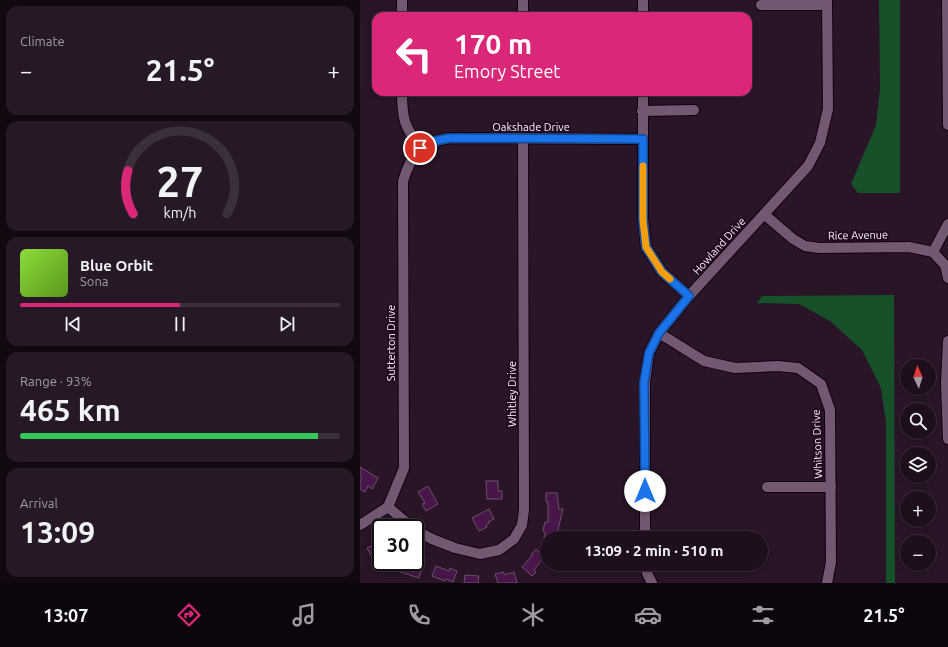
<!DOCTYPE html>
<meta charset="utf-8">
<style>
body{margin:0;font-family:Ubuntu,sans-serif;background:#271827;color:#f1f3f6;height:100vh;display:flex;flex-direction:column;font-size:15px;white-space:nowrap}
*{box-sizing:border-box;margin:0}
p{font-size:13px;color:#a19ca4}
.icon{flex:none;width:22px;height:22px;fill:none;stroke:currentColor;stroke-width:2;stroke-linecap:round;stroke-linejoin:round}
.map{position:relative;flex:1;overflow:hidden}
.drawer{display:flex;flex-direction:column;gap:6px;padding:6px;background:#110810;width:360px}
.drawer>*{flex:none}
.top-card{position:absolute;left:12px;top:12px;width:380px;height:84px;border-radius:12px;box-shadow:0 2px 6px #0003,0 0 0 1px #3c2f3c;background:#db2777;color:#fff;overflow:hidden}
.needle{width:26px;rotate:356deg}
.tools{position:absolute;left:540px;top:359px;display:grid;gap:8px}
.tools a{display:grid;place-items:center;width:36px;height:36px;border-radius:50%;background:#1f0f1e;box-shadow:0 2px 6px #0003,0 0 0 1px #3c2f3c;font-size:20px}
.speed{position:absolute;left:12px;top:519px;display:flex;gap:8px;font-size:20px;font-weight:700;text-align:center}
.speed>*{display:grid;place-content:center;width:52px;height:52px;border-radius:50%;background:#1f0f1e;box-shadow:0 2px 6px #0003,0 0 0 1px #3c2f3c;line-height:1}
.speed .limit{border:2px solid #111;border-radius:6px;background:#fff;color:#111}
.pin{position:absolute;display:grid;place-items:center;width:34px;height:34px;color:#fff;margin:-17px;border:2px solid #fff;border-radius:50%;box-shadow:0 1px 4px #0007}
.me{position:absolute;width:44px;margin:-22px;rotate:0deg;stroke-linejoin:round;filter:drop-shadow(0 0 3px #0008)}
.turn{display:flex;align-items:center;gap:14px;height:84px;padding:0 16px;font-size:18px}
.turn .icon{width:52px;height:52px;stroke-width:2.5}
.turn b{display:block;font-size:28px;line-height:34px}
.big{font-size:30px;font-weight:600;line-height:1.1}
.drawer .widget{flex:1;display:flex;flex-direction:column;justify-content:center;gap:6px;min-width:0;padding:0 14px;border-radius:12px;background:#271827}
.drawer .dial{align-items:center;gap:0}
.dial svg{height:104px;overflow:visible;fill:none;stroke:#3c2f3c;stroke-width:7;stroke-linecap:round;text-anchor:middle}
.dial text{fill:#f1f3f6;stroke:none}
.song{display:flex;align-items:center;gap:12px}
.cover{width:48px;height:48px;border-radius:6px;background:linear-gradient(135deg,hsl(90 70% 55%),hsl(90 70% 35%))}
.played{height:4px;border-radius:2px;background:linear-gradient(90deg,#db2777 50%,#3c2f3c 50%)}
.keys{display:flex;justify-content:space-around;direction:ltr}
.heat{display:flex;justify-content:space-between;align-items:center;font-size:22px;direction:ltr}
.charge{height:6px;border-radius:3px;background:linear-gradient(90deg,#34c759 93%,#3c2f3c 0)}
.trip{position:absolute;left:180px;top:531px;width:228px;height:40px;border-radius:20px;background:#1f0f1e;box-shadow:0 2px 6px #0003,0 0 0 1px #3c2f3c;font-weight:600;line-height:40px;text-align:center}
.tabs{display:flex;height:64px;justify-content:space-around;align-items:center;background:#0c060c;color:#a19ca4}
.tabs .icon{width:28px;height:28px}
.tabs .selected{color:#db2777}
.tabs b{font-size:18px;color:#f1f3f6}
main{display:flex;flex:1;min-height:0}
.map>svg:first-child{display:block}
.green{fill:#16512a}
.building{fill:#481648;stroke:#6a5269}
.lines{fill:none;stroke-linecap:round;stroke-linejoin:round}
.minor-casing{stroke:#100111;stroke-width:12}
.minor{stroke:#725971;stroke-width:10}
.route-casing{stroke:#114b97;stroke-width:10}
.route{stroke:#1a73e8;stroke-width:7}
.slow{stroke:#f59e0b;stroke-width:7}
.labels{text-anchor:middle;stroke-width:4;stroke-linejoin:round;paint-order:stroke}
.street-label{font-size:11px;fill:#fef0fe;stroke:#1f0b1f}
</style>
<main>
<section class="drawer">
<div class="widget"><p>Climate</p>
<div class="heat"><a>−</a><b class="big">21.5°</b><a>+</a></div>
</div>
<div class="widget dial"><svg viewBox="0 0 100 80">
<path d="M14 69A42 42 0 1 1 86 69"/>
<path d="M14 69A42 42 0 0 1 10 36" stroke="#db2777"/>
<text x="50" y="56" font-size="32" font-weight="700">27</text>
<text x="50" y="72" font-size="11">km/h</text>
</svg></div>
<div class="widget">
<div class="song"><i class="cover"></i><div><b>Blue Orbit</b><p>Sona</p></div></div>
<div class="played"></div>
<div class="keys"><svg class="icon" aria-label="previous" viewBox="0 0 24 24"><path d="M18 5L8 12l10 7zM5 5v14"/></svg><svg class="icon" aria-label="pause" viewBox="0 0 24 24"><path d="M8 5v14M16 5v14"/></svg><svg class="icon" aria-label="next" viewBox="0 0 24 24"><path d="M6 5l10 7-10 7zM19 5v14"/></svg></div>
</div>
<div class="widget"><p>Range · 93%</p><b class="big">465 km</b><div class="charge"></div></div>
<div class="widget"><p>Arrival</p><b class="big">13:09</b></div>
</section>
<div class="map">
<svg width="588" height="583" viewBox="0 0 588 583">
<rect width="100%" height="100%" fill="#291428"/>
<g class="green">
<polygon points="519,0 540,0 540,193 498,193 491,184 516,125 520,89"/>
<polygon points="534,295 535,583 526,583 526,422 521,388 502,350 470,321 439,304 397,303 402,296"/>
</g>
<g class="building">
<polygon points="0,467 18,478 12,489 8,486 5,492 0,489 0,481 2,477 0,476"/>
<polygon points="126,481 138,481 138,491 142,491 142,499 127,499"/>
<polygon points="68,486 78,504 66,511 62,504 65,503 58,492"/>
<polygon points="186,493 197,493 199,509 203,509 196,538 184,538 185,534 183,530 185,522 188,522 188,502 186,502"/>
<polygon points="129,509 134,519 128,522 129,523 126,525 127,527 119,531 112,518"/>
<polygon points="21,541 21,555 13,559 7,548"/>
<polygon points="176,549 184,557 174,570 176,572 172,576 162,567 172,556 171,555"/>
<polygon points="55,556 65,559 59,578 40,572 43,562 55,562"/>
<polygon points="76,566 89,571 90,568 97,571 93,582 86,579 85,581 72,576"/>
<polygon points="144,572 144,575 154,572 157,583 138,583 135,574"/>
<polygon points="105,575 119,576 118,583 104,583"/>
</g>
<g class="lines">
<g class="minor-casing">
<g id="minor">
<polyline points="42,0 42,16"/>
<polyline points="163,0 163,12"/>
<polyline points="587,0 588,125"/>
<polyline points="401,5 467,5"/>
<polyline points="283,16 283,0"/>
<path d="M42 92C42 118 44 127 61 148"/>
<polyline points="283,92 283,220 286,247 302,272 329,296"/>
<polyline points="282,111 334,110"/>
<polyline points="404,214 433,239 445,246 459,248 549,247 573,252 585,265 588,278"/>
<polyline points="573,252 588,224"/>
<polyline points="299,333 344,361 375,368 418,366 438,368 461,384 470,410 471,562 467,583"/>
<polyline points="588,341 586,383 588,439"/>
<polyline points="407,487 471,487"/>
<polyline points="28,507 53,528"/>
<path d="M0 525 28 507 44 468 43 181C52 153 59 143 90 138L283 139"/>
<polyline points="55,530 72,539 95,548 120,554 139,550 154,539 162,525 164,510 163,139"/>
<polyline points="285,538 285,382 289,353 299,333 329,296 448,166 460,143 468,109 467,0"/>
<polyline points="286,564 287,573 292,583"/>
</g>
</g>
<use href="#minor" class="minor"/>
</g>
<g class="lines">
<g class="route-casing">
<polyline id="route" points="60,148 74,141 90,138 283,139 283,220 286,247 302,272 329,296 299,333 289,353 284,382 285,491"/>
</g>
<use href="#route" class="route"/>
<polyline class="slow" points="283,166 283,220 286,247 302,272 310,279"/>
</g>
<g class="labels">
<g class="street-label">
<text x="171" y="131">Oakshade Drive</text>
<text transform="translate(498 235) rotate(-1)" y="4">Rice Avenue</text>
<text transform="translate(359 246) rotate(-48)" y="4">Howland Drive</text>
<text transform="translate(31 343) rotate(-90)" y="4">Sutterton Drive</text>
<text transform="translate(152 394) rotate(-90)" y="4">Whitley Drive</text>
<text transform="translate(457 444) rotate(-92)" y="4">Whitson Drive</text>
</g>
</g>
</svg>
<div class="tools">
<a><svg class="needle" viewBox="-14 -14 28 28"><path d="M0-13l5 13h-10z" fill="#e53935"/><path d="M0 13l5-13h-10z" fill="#a19ca4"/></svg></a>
<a><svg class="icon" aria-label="search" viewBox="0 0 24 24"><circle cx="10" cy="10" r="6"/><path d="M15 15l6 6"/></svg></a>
<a><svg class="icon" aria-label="layers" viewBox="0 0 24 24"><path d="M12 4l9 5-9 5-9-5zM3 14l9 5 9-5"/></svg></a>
<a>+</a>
<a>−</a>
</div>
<div class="speed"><div class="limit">30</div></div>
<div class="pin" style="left:60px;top:148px;background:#d93025"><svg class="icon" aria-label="arrive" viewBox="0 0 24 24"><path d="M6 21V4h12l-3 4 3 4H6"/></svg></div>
<svg class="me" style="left:285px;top:491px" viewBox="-20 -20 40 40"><circle r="19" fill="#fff"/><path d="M0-13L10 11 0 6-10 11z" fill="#1a73e8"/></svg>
<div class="trip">13:09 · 2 min · 510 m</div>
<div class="top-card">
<div class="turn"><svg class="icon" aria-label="left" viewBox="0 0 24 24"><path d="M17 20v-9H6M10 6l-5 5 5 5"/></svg><div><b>170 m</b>Emory Street</div></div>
</div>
</div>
</main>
<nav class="tabs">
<b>13:07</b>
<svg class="icon selected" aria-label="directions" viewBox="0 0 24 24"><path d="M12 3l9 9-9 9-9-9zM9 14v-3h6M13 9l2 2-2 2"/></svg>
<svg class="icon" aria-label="music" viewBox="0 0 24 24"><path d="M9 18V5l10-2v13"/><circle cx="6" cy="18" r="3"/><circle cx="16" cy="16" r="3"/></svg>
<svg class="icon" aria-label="phone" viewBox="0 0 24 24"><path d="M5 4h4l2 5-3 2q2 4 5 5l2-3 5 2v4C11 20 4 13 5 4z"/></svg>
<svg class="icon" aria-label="climate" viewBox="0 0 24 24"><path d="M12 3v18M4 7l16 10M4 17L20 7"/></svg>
<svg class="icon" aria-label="car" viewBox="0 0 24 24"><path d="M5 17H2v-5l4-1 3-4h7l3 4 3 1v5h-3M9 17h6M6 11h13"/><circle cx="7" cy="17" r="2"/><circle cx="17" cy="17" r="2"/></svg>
<svg class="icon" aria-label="filters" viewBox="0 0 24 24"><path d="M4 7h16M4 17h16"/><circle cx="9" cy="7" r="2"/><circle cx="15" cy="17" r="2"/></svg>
<b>21.5°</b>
</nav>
